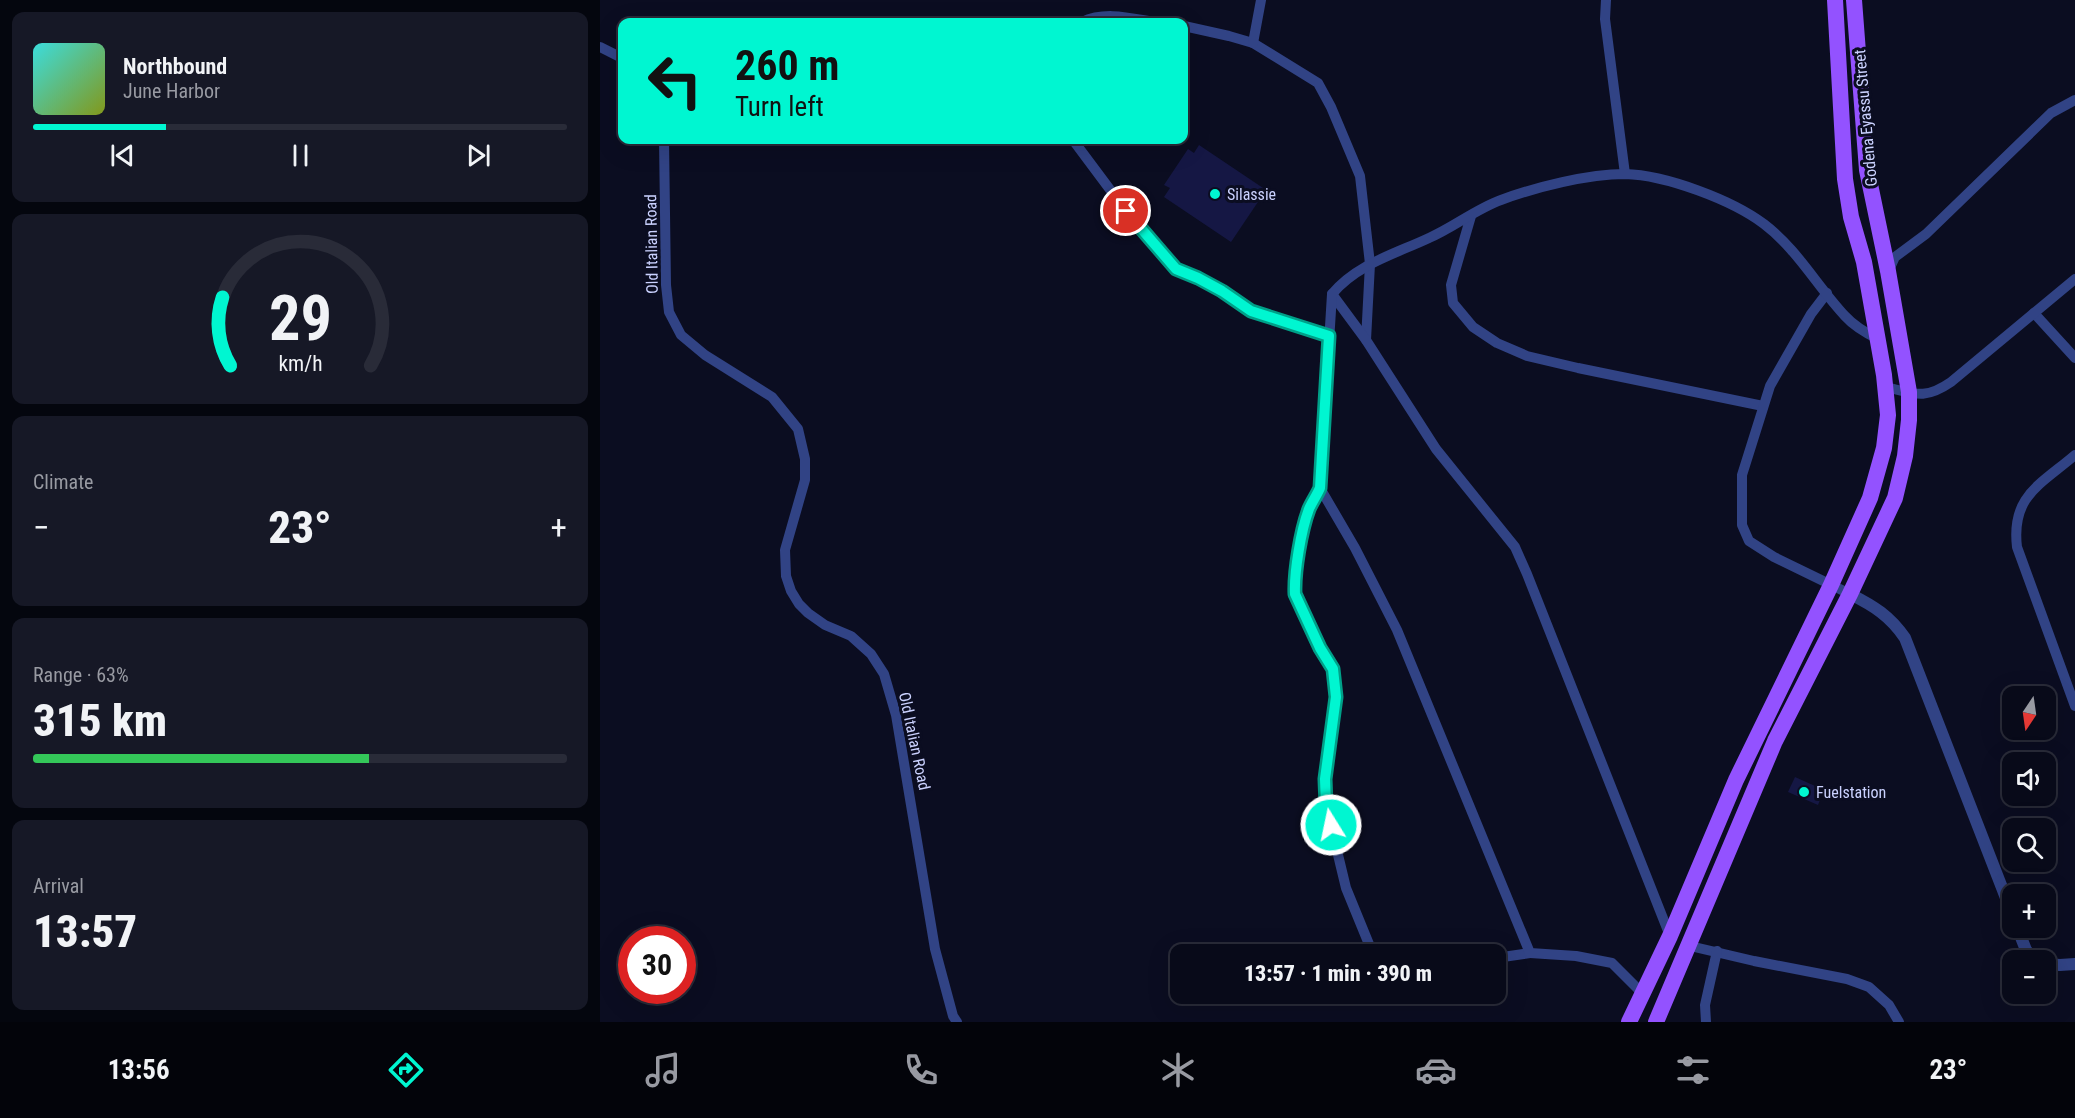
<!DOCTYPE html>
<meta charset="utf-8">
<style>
body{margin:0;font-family:"Roboto Condensed",sans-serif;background:#161826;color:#f1f3f6;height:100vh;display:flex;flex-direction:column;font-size:22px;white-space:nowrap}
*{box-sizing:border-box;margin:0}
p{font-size:20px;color:#989aa2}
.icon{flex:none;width:33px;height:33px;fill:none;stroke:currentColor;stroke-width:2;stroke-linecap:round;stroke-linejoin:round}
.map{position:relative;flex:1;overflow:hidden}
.side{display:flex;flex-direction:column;gap:12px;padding:12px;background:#04060e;width:600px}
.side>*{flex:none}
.banner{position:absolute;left:18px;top:18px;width:570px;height:126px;border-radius:12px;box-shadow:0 6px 24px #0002,0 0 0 2px #292b38;background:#00f6d1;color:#111;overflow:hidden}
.needle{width:39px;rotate:193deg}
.fabs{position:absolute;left:1402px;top:686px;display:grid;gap:12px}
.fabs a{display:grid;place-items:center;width:54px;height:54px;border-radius:12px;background:#080a19;box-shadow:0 6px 24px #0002,0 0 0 2px #292b38;font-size:30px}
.speed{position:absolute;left:18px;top:926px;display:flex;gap:12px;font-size:30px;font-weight:700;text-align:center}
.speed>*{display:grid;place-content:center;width:78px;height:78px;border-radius:50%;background:#080a19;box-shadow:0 6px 24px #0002,0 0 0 2px #292b38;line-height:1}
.speed .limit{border:9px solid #d22;background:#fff;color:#111}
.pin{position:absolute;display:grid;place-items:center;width:51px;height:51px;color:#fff;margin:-26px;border:3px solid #fff;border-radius:50%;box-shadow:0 2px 6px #0007}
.me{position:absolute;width:66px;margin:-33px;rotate:350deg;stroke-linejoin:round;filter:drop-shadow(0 0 4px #0008)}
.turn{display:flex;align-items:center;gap:21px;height:126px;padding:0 18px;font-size:27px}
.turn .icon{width:78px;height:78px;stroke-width:2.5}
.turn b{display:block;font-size:42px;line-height:51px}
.big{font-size:45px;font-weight:800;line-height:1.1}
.side .tile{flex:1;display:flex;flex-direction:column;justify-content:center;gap:9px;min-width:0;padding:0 21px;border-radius:12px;background:#161826}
.side .dial{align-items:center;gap:0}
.dial svg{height:156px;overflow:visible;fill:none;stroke:#292b38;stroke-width:7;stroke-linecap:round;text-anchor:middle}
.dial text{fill:#f1f3f6;stroke:none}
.song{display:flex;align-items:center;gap:18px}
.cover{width:72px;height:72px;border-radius:9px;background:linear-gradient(135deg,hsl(180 70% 55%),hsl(70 70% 35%))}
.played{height:6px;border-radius:3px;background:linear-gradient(90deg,#00f6d1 25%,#292b38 25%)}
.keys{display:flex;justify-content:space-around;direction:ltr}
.heat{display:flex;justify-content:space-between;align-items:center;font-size:33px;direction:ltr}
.charge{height:9px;border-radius:4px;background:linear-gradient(90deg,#34c759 63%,#292b38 0)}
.trip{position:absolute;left:570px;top:944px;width:336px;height:60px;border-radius:12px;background:#080a19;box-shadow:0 6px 24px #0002,0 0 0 2px #292b38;font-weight:800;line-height:60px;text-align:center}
.tabs{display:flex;height:96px;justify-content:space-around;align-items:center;background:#03040a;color:#989aa2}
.tabs .icon{width:42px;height:42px}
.tabs .on{color:#00f6d1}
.tabs b{font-size:27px;color:#f1f3f6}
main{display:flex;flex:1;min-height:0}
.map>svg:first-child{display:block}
.building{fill:#151744}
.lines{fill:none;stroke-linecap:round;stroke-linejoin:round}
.minor{stroke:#314385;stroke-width:10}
.tertiary{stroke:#314385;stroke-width:12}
.primary{stroke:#9352ff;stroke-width:16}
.route-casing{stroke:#00a088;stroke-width:15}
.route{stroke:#00f6d1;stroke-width:10}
.poi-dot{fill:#00f6d1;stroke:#0b0d21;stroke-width:2}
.labels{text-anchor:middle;stroke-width:6;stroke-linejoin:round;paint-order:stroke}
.street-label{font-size:16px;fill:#cbd2ff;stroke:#0b0d21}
.poi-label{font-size:16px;fill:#cbd2ff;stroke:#0b0d21;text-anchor:start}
</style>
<main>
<section class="side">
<div class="tile">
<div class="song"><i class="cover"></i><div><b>Northbound</b><p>June Harbor</p></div></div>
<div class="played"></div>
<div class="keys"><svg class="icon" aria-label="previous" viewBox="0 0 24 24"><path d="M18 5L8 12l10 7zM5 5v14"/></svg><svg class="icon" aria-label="pause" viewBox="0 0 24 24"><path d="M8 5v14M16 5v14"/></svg><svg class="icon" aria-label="next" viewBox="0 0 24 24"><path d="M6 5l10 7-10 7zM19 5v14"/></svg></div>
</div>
<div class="tile dial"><svg viewBox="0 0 100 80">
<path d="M14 69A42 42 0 1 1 86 69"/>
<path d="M14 69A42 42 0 0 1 10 34" stroke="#00f6d1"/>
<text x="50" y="56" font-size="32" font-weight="700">29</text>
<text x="50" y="72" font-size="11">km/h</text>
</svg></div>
<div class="tile"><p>Climate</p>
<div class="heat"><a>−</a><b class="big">23°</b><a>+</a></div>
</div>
<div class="tile"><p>Range · 63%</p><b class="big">315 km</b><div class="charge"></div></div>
<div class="tile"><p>Arrival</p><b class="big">13:57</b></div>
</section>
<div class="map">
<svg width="1475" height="1022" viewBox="0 0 1475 1022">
<rect width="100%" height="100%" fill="#0b0d21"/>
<g class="building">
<polygon points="599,145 666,190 631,242 564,197 570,188 564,185 588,149 594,153"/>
<polygon points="1195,777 1224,790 1218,805 1188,792"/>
</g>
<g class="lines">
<g class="minor">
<polyline points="1006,0 1005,19 1025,174"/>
<path d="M482 22C505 11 530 18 554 22"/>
<polyline points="584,26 629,36 653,43 718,83 731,107 760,176 770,264 766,340"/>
<polyline points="653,43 661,0"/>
<polyline points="0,47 22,58"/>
<polyline points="64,140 66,285 69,312 81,335 105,355 172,397 198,429 205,459 205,480 185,550 186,576 191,591 199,604 208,613 225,625 251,636 271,654 284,674 296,715 335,949 353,1016 357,1022"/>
<polyline points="473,140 526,211 571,265 622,291 651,311 729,336"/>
<polyline points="871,216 851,285 853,303 873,327 897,343 927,356 978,368 1163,406"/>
<polyline points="1289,270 1295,257 1326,234 1451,113 1475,100"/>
<polyline points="1227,293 1211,314 1170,386 1142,475 1142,525 1149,541 1174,557 1250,594"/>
<polyline points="732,294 766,340 836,449 915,547 927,574 1070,936"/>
<polyline points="1434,313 1475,358"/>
<path d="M1286 387C1315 394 1325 400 1351 382L1475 279"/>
<path d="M1475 455C1440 485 1411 496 1417 547L1475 706"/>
<polyline points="720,488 709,510 697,564 695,594 720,648 733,669 736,697 725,779 726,805 746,888 773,954"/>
<polyline points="1090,946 1154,961 1247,979 1269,987 1289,1005 1299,1022"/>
<polyline points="896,958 930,953"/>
<path d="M1042 993 1012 963 976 956 930 953 797 630 755 548 720 488 732 294C757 264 795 254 829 238 854 227 876 209 901 200 936 187 988 174 1025 174 1066 175 1132 200 1164 224 1197 249 1217 286 1245 316 1254 326 1266 333 1278 339"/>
<polyline points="1106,1022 1105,1005 1117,951"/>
</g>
<g class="tertiary">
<path d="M1250 594C1274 606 1290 616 1305 638L1413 916"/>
<polyline points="1417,927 1426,950 1435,960"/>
<polyline points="1446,964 1460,965 1475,964"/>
</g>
<g class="primary">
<polyline points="1029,1022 1070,936 1136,780 1231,585 1270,498 1284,448 1288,415 1284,375 1264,262 1251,217 1245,179 1235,0"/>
<polyline points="1056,1022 1175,741 1250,594 1295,498 1305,456 1309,420 1309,392 1288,271 1267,170 1254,0"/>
</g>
</g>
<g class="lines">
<g class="route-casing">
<path id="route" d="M526 211 576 269 598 278 622 291 651 311 729 336 720 488C717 495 712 502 709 509 701 530 694 572 695 594L720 648 733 669 736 697 725 779 726 805 731 825"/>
</g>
<use href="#route" class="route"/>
</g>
<g class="poi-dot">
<circle cx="615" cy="194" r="6"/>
<circle cx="1204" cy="792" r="6"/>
</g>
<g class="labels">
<g class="street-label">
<text transform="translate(1265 118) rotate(-95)" y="6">Godena Eyassu Street</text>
<text transform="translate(51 244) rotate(-91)" y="6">Old Italian Road</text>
<text transform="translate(315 741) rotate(78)" y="6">Old Italian Road</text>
</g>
<g class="poi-label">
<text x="627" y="200">Silassie</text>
<text x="1216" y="798">Fuelstation</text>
</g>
</g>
</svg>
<div class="fabs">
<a><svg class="needle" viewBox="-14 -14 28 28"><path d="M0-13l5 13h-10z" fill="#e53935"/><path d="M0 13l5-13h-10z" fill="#989aa2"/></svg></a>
<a><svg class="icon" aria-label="sound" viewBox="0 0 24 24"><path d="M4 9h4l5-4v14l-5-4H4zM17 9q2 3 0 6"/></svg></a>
<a><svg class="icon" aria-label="search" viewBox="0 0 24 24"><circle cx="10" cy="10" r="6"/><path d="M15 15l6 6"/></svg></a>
<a>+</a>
<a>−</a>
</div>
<div class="speed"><div class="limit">30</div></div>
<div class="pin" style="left:526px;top:211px;background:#d93025"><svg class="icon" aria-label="arrive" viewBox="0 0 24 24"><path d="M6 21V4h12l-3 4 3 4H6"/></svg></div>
<svg class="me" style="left:731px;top:825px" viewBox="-20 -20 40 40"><circle r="17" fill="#00f6d1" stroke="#fff" stroke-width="3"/><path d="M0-11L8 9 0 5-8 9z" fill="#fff"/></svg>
<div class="trip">13:57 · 1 min · 390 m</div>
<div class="banner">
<div class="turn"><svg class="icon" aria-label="left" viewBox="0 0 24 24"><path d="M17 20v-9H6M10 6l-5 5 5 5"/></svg><div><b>260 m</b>Turn left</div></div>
</div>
</div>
</main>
<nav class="tabs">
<b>13:56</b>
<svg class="icon on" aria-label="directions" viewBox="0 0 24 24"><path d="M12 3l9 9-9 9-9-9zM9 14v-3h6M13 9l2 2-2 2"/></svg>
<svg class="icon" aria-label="music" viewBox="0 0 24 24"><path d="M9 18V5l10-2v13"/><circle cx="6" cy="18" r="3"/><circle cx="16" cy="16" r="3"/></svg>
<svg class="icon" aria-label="phone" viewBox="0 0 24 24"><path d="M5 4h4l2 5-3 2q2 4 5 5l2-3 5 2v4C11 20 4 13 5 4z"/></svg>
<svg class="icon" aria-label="climate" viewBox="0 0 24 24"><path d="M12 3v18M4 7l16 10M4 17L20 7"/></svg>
<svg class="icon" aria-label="car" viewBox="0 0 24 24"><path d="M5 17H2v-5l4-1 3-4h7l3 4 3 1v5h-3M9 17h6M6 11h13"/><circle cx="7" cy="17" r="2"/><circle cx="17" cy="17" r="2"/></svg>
<svg class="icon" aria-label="filters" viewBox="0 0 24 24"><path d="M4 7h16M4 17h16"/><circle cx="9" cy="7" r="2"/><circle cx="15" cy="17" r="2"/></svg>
<b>23°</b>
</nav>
